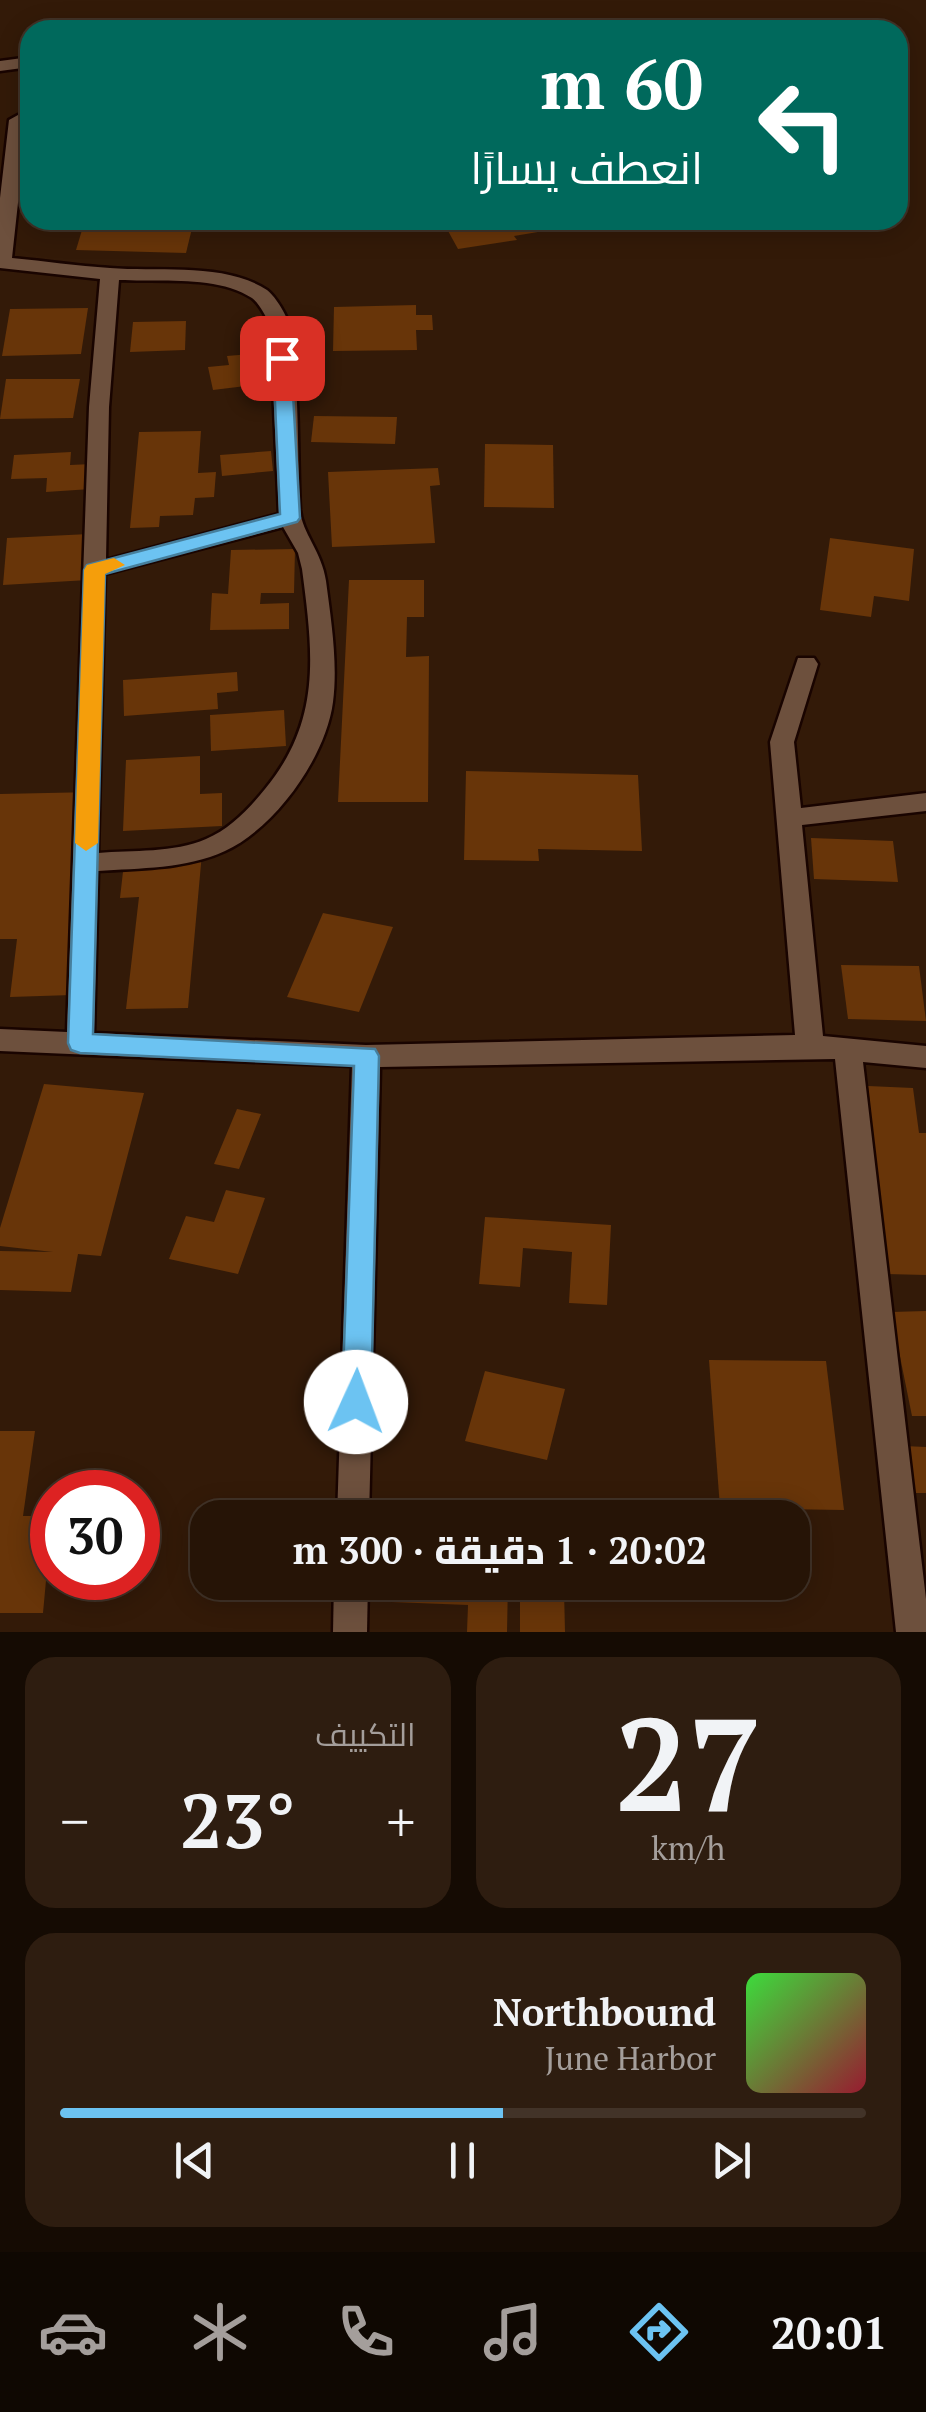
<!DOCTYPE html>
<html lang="ar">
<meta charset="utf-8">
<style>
body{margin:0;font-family:"PT Serif",Cairo,serif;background:#2e1d10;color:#f1f3f6;direction:rtl;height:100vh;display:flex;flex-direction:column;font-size:38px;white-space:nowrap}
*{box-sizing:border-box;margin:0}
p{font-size:32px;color:#a49e9b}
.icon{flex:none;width:55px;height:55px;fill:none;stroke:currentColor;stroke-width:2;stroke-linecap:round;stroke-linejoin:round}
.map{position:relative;height:1632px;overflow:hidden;direction:ltr}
.side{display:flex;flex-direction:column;gap:25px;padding:25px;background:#150b03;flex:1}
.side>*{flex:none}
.top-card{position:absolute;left:20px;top:20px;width:888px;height:210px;border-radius:30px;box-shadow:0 5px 25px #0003,0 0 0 2px #423328;direction:rtl;background:#00695c;color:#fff;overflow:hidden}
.speed{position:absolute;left:30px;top:1470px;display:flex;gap:20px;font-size:50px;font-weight:700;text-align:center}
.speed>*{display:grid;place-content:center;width:130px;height:130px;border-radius:50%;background:#261406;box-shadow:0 5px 25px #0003,0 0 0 2px #423328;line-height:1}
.speed .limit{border:15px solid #d22;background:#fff;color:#111}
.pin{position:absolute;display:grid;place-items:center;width:85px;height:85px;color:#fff;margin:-42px;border-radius:20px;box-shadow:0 5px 15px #0006}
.me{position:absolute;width:110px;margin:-55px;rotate:2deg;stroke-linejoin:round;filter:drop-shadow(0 0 8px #0008)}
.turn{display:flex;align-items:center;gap:35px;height:210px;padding:0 40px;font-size:45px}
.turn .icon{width:130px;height:130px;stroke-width:2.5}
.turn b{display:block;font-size:70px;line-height:85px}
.big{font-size:75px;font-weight:800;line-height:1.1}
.side .card{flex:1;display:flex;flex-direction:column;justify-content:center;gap:15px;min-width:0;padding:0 35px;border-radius:30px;background:#2e1d10}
.side .dial{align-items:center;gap:0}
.dial b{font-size:130px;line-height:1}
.song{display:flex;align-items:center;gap:30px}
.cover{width:120px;height:120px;border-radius:15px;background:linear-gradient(135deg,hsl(120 70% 55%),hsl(350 70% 35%))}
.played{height:10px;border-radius:5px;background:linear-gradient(90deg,#6cc3f2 55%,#423328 55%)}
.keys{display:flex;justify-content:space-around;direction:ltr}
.heat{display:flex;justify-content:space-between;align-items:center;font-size:55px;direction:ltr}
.side .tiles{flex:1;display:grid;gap:25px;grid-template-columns:1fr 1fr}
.card:last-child{grid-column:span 2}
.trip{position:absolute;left:190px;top:1500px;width:620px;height:100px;border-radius:30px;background:#261406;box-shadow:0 5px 25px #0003,0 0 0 2px #423328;font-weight:800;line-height:100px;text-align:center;direction:rtl}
.tab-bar{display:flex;height:160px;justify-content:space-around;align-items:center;background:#0f0802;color:#a49e9b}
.tab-bar .icon{width:70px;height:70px}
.tab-bar .selected{color:#6cc3f2}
.tab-bar b{font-size:45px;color:#f1f3f6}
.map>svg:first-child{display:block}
.building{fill:#683509}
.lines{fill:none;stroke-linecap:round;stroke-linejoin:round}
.street-casing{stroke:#190400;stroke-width:5}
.street{fill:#6d503d;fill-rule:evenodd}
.route{fill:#6cc3f2;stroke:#467f9d;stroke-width:2.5}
.slow{fill:#f59e0b}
</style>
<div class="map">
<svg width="926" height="1632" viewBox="0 0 926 1632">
<rect width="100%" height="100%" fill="#331a08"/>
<g class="building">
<polygon points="85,220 194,220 186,253 76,250"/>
<polygon points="442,220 537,220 544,231 514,236 517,240 458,249"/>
<polygon points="416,305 416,315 432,315 433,330 416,330 417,350 333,351 334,307"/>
<polygon points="88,308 81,354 2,356 10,309"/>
<polygon points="186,321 185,350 130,352 133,322"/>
<polygon points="273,352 280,382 213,390 208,367 229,365 227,356"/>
<polygon points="6,379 80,379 73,418 0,419"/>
<polygon points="314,416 397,417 395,444 311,442"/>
<polygon points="201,431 198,473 216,472 214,497 195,498 193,515 160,516 159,527 130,528 139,432"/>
<polygon points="485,444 553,445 554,508 484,507"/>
<polygon points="271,451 273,471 222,476 220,455"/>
<polygon points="71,452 70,465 92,464 91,489 46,492 47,478 11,479 14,455"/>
<polygon points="438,468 440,485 430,486 435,543 332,547 328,472"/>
<polygon points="89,534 88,580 3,585 7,538"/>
<polygon points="830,538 914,549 909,601 874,596 871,617 820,610"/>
<polygon points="295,549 294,593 261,593 260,604 289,603 289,629 210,630 212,593 228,594 231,550"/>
<polygon points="349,580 424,580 424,617 407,617 406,657 429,656 428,802 338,802"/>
<polygon points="237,672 238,691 217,693 218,709 124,716 123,680"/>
<polygon points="284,710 286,746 211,751 210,715"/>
<polygon points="200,756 200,794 222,793 222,826 123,831 126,760"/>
<polygon points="466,771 638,775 642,851 538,849 539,861 464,860"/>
<polygon points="94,792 72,995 10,997 17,939 0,939 0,794"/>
<polygon points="811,838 893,841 898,882 814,879"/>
<polygon points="202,853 188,1008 126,1009 139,897 120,898 125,854"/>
<polygon points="323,913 393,927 359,1012 287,997"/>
<polygon points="841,965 919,966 926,1021 848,1019"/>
<polygon points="44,1084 144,1093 101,1256 78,1254 71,1292 0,1290 0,1251 53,1252 0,1246 0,1228"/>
<polygon points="868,1086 913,1088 919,1133 926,1133 926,1275 886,1274"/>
<polygon points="237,1109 261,1114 239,1169 214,1164"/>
<polygon points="226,1190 265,1198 238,1274 169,1259 186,1216 214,1222"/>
<polygon points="485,1217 611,1225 607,1305 569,1303 572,1252 523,1248 520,1287 479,1284"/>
<polygon points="926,1311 926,1416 912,1416 891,1312"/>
<polygon points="709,1360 826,1361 844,1510 720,1508"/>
<polygon points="485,1371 565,1389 547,1460 465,1441"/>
<polygon points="0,1431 35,1431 23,1516 52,1516 43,1613 0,1613"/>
<polygon points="904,1446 926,1447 926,1493 911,1493"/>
<polygon points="367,1582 508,1582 507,1632 467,1632 468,1605 366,1601"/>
<polygon points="520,1589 564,1590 565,1632 520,1632"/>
</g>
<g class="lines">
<g class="street-casing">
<g id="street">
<polygon points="30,57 30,67 0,71 0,61"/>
<path d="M18 115 27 120 12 258C45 261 77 266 110 268 159 272 224 262 267 290 276 297 288 317 290 328 300 387 297 451 300 510 302 533 322 552 326 581 331 619 338 663 333 702 326 757 275 828 225 851 186 869 140 868 98 871L94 1033 366 1045 795 1035 770 742 798 658H814L818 664 794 742 801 808 926 793V811L802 825 823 1036 926 1046V1068L863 1062 926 1599V1632H896L835 1059 380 1067 369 1518H337L352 1066 0 1051V1029L67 1032 89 407 100 279 0 268V198L9 120ZM119 280C159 282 217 275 252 298 260 304 265 316 270 324L279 514 106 560 109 407ZM283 527 298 553 302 569C313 653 322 720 265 789 249 809 230 829 206 839 174 853 133 850 98 853L105 574Z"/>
<polygon points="334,1582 368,1582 367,1632 333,1632"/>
</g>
</g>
<use href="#street" class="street"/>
</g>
<polygon class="route" points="282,353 291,358 300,518 297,522 105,574 93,1034 375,1049 379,1056 371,1402 367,1411 356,1415 346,1411 342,1402 354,1066 80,1053 71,1050 68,1043 84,570 87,565 280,514 273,358"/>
<polygon class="slow" points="114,558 125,565 105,574 98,843 86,851 75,843 84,570 87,565"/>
</svg>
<div class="speed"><div class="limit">30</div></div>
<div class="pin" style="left:282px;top:358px;background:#d93025"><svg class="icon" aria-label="arrive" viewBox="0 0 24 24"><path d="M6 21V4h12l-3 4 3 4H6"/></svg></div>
<svg class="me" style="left:356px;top:1402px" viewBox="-20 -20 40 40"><circle r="19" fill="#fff"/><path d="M0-13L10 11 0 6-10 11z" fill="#6cc3f2"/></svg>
<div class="trip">20:02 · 1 دقيقة · 300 m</div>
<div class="top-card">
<div class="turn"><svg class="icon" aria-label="left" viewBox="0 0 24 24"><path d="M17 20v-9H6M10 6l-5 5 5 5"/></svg><div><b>60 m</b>انعطف يسارًا</div></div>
</div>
</div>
<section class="side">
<div class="tiles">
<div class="card dial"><b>27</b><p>km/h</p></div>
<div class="card"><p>التكييف</p>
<div class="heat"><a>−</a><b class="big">23°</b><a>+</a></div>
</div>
<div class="card">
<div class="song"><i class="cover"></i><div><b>Northbound</b><p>June Harbor</p></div></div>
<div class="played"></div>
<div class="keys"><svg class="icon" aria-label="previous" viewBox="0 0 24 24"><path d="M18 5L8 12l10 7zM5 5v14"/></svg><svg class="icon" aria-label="pause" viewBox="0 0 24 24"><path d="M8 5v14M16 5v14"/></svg><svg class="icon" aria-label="next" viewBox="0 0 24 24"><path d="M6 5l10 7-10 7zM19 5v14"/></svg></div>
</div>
</div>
</section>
<nav class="tab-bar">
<b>20:01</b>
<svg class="icon selected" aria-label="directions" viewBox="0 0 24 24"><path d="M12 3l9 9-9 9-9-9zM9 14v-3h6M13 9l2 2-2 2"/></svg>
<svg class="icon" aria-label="music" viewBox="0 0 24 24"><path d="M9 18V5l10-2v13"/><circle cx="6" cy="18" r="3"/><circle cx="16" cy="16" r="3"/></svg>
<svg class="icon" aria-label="phone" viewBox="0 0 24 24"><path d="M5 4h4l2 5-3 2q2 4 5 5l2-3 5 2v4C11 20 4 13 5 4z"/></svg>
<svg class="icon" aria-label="climate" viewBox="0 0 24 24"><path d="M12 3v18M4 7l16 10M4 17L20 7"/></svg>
<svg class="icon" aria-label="car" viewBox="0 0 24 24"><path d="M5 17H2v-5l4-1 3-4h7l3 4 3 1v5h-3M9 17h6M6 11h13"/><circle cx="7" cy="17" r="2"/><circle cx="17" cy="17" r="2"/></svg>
</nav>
